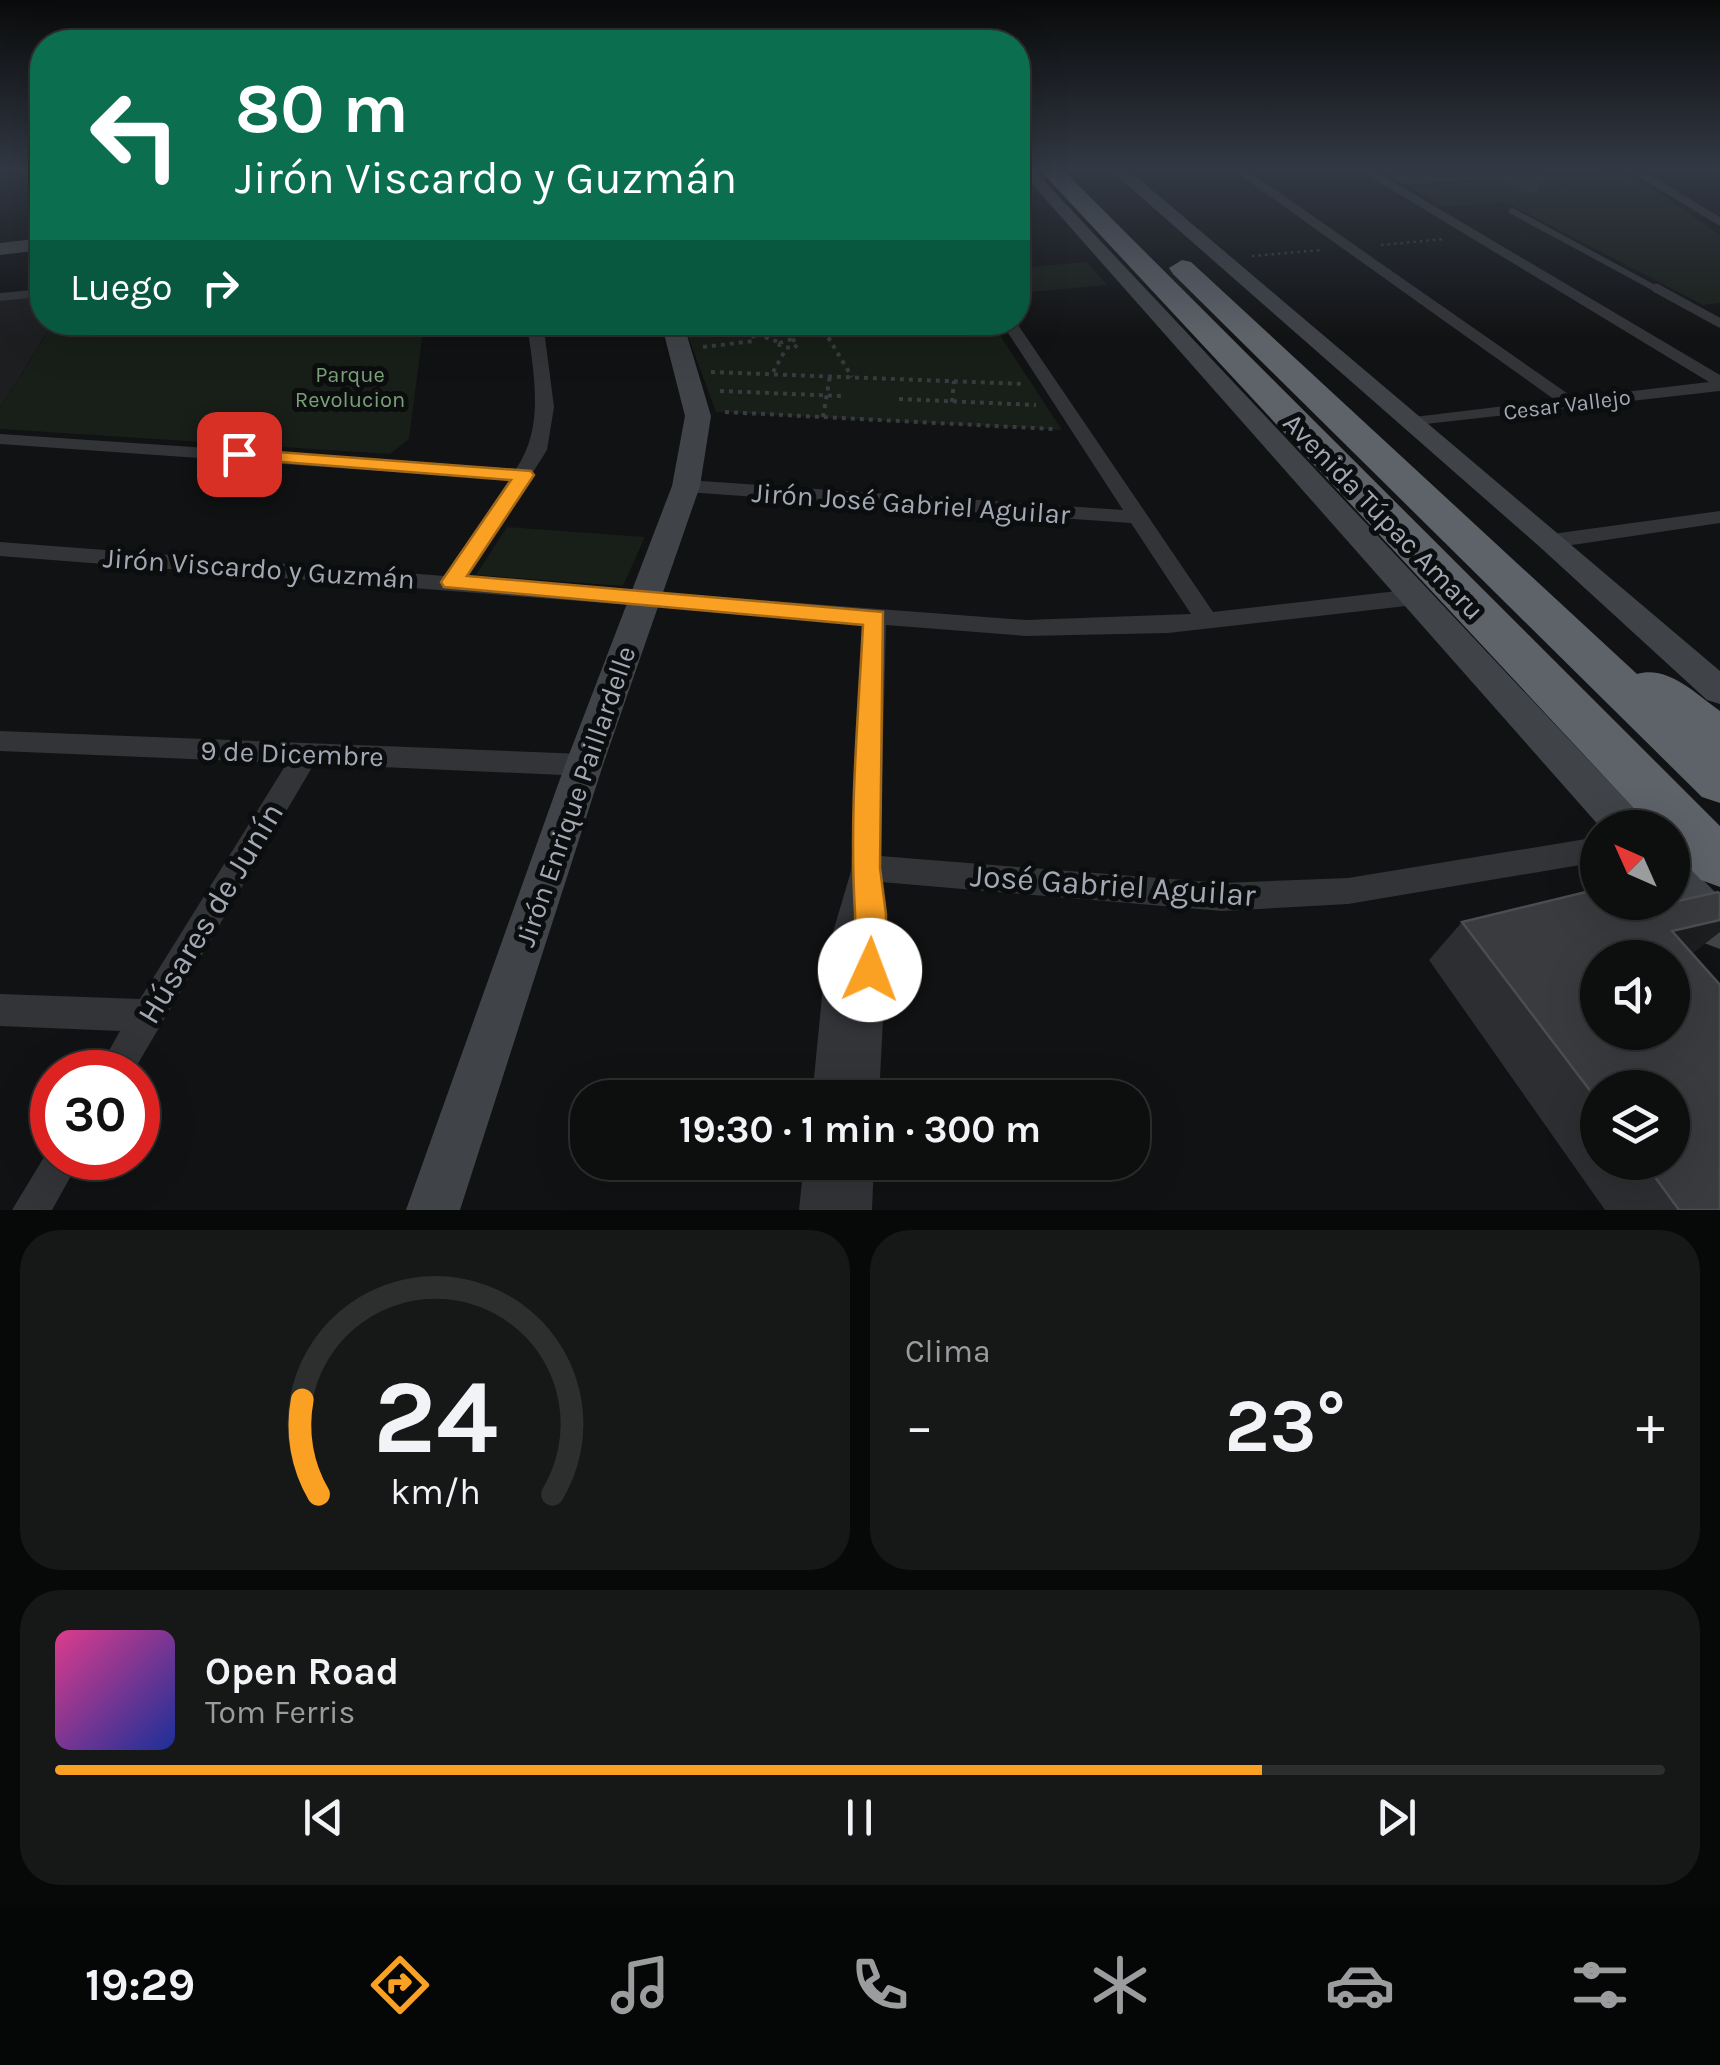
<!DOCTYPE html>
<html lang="es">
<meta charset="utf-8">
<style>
body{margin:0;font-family:Karla,sans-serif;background:#161717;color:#f1f3f6;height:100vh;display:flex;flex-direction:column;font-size:38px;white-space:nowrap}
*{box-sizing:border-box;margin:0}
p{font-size:32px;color:#9a9c9e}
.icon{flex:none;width:55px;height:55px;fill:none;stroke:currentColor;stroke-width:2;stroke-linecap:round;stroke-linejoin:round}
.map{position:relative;height:1210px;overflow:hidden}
.details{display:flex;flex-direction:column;gap:20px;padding:20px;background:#070808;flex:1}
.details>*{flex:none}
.top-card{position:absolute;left:30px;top:30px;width:1000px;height:305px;border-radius:40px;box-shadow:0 10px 40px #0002,0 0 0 2px #2d2e2e;background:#0b6e4f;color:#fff;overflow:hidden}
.needle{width:65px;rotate:315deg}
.controls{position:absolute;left:1580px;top:810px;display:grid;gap:20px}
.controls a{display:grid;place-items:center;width:110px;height:110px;border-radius:50%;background:#0d0e0e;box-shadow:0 10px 40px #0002,0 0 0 2px #2d2e2e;font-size:50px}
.speed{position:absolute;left:30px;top:1050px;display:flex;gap:20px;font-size:50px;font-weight:700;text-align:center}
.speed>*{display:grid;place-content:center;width:130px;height:130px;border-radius:50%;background:#0d0e0e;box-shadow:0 10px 40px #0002,0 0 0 2px #2d2e2e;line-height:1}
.speed .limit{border:15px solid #d22;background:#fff;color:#111}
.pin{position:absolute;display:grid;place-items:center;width:85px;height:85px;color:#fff;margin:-42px;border-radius:20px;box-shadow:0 5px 15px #0006}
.me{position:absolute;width:110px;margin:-55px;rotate:2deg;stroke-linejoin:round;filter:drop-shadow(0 0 8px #0008)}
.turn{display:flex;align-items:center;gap:35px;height:210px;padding:0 40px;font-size:45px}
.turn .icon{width:130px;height:130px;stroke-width:2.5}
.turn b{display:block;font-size:70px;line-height:85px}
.then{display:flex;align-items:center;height:95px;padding:0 40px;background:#0003;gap:20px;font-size:38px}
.big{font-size:75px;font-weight:700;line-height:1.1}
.details .widget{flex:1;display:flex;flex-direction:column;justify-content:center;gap:15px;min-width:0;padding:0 35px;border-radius:40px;background:#161717}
.details .dial{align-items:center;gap:0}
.dial svg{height:260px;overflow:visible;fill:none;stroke:#2d2e2e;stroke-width:7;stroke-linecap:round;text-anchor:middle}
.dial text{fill:#f1f3f6;stroke:none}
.song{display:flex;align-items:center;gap:30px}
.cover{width:120px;height:120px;border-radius:15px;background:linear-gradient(135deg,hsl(330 70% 55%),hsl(230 70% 35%))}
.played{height:10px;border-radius:5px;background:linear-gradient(90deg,#faa023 75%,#2d2e2e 75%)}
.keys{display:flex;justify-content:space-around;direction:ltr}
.heat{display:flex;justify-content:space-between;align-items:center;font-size:55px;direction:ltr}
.details .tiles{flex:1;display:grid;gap:20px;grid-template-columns:1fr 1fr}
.widget:last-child{grid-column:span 2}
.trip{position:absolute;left:570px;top:1080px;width:580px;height:100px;border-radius:40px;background:#0d0e0e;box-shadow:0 10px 40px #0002,0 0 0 2px #2d2e2e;font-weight:700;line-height:100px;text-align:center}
.dock{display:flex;height:160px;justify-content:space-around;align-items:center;background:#050606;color:#9a9c9e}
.dock .icon{width:70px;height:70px}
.dock .active{color:#faa023}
.dock b{font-size:45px;color:#f1f3f6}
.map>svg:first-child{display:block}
.built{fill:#1d1e20}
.green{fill:#181e18}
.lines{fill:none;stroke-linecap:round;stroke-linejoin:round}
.path-far1{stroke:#383b3f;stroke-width:2.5;stroke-dasharray:2.5 4;stroke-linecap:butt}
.path{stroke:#383b3f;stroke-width:4;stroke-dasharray:4 5;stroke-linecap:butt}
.lane-far1{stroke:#323438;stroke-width:6}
.lane{stroke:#323438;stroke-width:9}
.street{fill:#323438;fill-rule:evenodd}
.secondary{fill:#404348;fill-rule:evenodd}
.highway{fill:#5e6269;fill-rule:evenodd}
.path-bridge{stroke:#383b3f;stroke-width:2.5;stroke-dasharray:2.5 4;stroke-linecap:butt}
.wall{fill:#2d2e31;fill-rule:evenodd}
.shaded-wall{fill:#1c1d1f}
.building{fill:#393b3f;stroke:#4a4d51;stroke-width:2.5;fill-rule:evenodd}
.route{fill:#faa023;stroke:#a26817;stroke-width:2.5}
.labels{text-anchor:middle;stroke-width:10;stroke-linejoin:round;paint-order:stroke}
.far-park-label{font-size:22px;fill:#79a178;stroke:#0c0d0e}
.far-street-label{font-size:22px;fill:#a2a9b4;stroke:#0c0d0e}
.street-label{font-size:28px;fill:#a2a9b4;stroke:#0c0d0e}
.near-street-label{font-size:32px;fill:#a2a9b4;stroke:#0c0d0e}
</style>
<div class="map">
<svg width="1720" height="1210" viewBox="0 0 1720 1210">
<rect width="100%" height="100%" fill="#111213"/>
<polygon class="built" points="42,297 42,322 53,323 0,408 0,301"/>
<g class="green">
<polygon points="1613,170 1651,187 1720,235 1720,303 1703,305 1506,202 1443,207 1409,187"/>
<polygon points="1087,262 1107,285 1018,293 1018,268"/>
<polygon points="54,322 424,323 409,439 390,454 0,429 0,408"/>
<polygon points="683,323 992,323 1062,430 716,412"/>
<polygon points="507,527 645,537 623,586 476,575"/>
</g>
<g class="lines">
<g class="path-far1">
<polyline points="1381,245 1445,239"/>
<polyline points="1252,256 1321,250"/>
</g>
<g class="path">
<polyline points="790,322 792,339"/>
<polyline points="819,322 852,377"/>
<polyline points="559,335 647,323"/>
<polygon points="792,339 798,344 793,349 776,344"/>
<polyline points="703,347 754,341 753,333 779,342"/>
<polyline points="711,372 1025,384"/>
<polyline points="773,372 786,349"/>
<polyline points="720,391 841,396"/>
<polyline points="899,399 1036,405"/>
<polyline points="952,402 954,381"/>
<polyline points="725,412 1053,429"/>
<polyline points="823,417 830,376"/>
</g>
<polyline class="lane-far1" points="1512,211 1660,291"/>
<polyline class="lane" points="1656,288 1720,323"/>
<g class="street">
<polygon points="0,168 32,168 0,173"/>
<polygon points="1230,168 1244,168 1574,398 1709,382 1356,168 1370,168 1720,375 1720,391 1408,426 1408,418 1414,417 1555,400"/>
<polygon points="1624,168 1638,168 1720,217 1720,226"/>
<polygon points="42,289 42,297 0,301 0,293"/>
<path d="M527 322H543L554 407 547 450 466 578 1026 620 1191 614 1131 523 686 492 676 486 686 480 1123 510 1001 322H1016L1213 612 1415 589 1426 597 1415 605 1168 633 1026 636 886 625 880 856 1222 883 1348 878 1598 837V862L1348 904 1222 911 881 882 887 941 879 1098H812L826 956 851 871 863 623 0 556V542L445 576 509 480 0 444V434L516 469C546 425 533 372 527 322Z"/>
<polygon points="1720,511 1720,523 1552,548 1542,541 1552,534"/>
<polygon points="0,731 584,754 593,757 597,765 593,773 584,776 314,764 133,1072 97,1072 120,1031 0,1026 0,994 140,999 287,763 0,751"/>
<polygon points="52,1144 52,1158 81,1158 52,1210 12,1210"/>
<polygon points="804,1162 874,1162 872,1210 799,1210"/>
</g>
<g class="secondary">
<polygon points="1018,168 1032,168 1641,816 1647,828 1601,828"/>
<polygon points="1108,168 1126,168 1720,671 1720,704 1707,700 1541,548"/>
<polygon points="42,238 42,250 0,255 0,243"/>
<polygon points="661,322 683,322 711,416 700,486 603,765 460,1210 406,1210 565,765 672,486 685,416"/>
<polygon points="1672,858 1687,864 1720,897 1720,949 1704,943 1668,902 1672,902"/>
</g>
<g class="highway">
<polygon points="1038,168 1061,168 1720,826 1720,887 1701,880 1672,850 1672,828 1652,828"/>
<path d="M1182 260 1191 262 1637 674C1668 665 1696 694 1720 711V803L1702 797 1173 274 1169 268Z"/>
</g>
<polyline class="path-bridge" points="1043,178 1098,173"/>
</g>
<g class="wall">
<polygon points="1376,168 1605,168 1595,188 1535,195 1498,178 1406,185"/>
<path d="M1651 907 1693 954 1720 1210H1605L1429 960 1462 922ZM1598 1088 1672 1162H1598Z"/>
</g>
<g class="shaded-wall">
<polygon points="1548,168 1605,168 1595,188 1535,195"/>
<polygon points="1720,920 1720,932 1692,954 1672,931"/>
</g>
<path class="building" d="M1598 889V902H1647L1651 907 1718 892 1720 894V920L1672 931 1720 985V1210H1679L1644 1162H1672V1088H1598V1101L1462 922ZM1598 958H1672V1032H1598Z"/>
<linearGradient id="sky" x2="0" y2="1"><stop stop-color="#090a0a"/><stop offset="0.5" stop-color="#323944"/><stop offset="1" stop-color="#323944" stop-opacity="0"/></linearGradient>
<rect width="1720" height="338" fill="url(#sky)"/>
<path class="route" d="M239 449 531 471 534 475 467 576 883 612 880 868 886 914V970L881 980 870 985 858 980C849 959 856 934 855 912 849 816 858 720 863 625L444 587 441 582 511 480 232 458 230 454Z"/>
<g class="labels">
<g class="far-park-label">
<text x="350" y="382">Parque<tspan x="350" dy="25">Revolucion</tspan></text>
</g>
<g class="far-street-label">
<text transform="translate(1567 404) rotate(-7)" y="8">Cesar Vallejo</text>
</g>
<g class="street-label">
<text transform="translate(911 503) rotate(4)" y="10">Jirón José Gabriel Aguilar</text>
<text transform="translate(1384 516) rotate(46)" y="10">Avenida Túpac Amaru</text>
<text transform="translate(259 568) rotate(4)" y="10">Jirón Viscardo y Guzmán</text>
<text transform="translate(292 753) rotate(2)" y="10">9 de Dicembre</text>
<text transform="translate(575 796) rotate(-71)" y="10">Jirón Enrique Paillardelle</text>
</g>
<g class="near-street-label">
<text transform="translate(1113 885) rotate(4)" y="11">José Gabriel Aguilar</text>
<text transform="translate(210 913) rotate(-59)" y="11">Húsares de Junín</text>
</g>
</g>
</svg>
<div class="controls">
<a><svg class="needle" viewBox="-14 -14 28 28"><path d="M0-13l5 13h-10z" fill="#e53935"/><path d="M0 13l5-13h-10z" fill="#9a9c9e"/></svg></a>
<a><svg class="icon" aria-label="sound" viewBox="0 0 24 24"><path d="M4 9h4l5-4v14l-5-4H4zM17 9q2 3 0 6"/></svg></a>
<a><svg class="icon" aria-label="layers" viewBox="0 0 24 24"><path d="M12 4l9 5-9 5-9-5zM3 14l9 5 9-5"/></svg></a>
</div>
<div class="speed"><div class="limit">30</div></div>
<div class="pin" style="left:239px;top:454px;background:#d93025"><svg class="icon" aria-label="arrive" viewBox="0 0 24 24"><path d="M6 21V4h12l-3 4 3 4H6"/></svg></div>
<svg class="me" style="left:870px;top:970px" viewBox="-20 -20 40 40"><circle r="19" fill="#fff"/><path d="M0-13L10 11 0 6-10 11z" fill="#faa023"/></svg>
<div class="trip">19:30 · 1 min · 300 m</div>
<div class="top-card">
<div class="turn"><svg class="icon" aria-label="left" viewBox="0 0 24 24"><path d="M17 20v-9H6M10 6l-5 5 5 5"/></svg><div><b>80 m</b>Jirón Viscardo y Guzmán</div></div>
<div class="then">Luego<svg class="icon" aria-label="right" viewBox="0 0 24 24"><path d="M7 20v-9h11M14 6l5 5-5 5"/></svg></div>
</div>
</div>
<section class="details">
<div class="tiles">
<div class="widget dial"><svg viewBox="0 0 100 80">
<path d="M14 69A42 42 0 1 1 86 69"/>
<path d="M14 69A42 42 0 0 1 9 40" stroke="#faa023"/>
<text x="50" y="56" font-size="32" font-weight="700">24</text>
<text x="50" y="72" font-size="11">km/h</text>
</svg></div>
<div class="widget"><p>Clima</p>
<div class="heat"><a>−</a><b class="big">23°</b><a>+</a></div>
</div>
<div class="widget">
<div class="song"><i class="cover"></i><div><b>Open Road</b><p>Tom Ferris</p></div></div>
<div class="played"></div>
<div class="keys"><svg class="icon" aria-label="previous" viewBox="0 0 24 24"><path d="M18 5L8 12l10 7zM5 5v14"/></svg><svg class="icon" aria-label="pause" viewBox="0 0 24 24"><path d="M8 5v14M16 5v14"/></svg><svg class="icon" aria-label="next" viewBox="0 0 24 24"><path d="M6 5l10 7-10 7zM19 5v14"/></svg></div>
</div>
</div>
</section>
<nav class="dock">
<b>19:29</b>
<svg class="icon active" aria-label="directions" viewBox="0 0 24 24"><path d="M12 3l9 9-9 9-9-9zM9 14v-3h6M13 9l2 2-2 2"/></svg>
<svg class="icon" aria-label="music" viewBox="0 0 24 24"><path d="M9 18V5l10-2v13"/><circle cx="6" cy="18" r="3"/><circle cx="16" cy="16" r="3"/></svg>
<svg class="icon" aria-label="phone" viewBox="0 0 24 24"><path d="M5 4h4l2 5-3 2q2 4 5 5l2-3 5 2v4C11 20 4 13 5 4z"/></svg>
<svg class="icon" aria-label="climate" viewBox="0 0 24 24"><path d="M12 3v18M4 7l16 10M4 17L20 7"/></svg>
<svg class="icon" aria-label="car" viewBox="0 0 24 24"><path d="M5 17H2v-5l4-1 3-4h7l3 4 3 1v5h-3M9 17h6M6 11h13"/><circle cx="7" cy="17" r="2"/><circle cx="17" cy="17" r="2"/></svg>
<svg class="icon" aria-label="filters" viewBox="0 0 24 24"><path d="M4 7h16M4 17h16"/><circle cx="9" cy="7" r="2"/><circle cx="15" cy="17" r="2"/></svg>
</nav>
